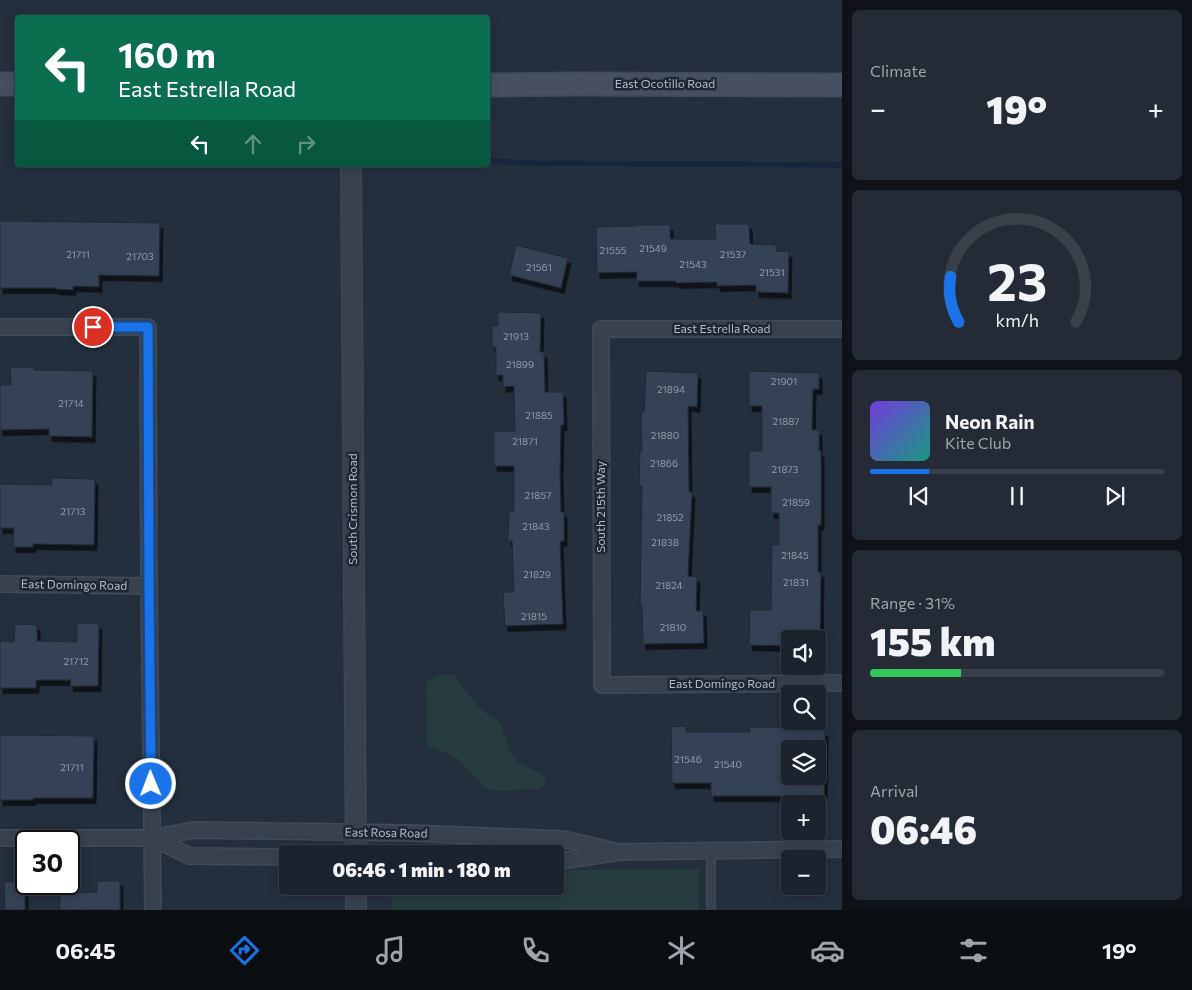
<!DOCTYPE html>
<meta charset="utf-8">
<style>
body{margin:0;font-family:Commissioner,sans-serif;background:#242b36;color:#f1f3f6;height:100vh;display:flex;flex-direction:column;font-size:19px;white-space:nowrap}
*{box-sizing:border-box;margin:0}
p{font-size:16px;color:#a0a4aa}
.icon{flex:none;width:28px;height:28px;fill:none;stroke:currentColor;stroke-width:2;stroke-linecap:round;stroke-linejoin:round}
.map{position:relative;flex:1;overflow:hidden}
.drawer{display:flex;flex-direction:column;gap:10px;padding:10px;background:#0f1319;width:350px}
.drawer>*{flex:none}
.guide{position:absolute;left:15px;top:15px;width:475px;height:152px;border-radius:5px;box-shadow:0 2px 12px #0003,0 0 0 1px #39404a;background:#0b6e4f;color:#fff;overflow:hidden}
.tools{position:absolute;left:781px;top:630px;display:grid;gap:10px}
.tools a{display:grid;place-items:center;width:45px;height:45px;border-radius:5px;background:#1b232e;box-shadow:0 2px 12px #0003,0 0 0 1px #39404a;font-size:25px}
.speed{position:absolute;left:15px;top:830px;display:flex;gap:10px;font-size:25px;font-weight:700;text-align:center}
.speed>*{display:grid;place-content:center;width:65px;height:65px;border-radius:50%;background:#1b232e;box-shadow:0 2px 12px #0003,0 0 0 1px #39404a;line-height:1}
.speed .limit{border:2px solid #111;border-radius:8px;background:#fff;color:#111}
.pin{position:absolute;display:grid;place-items:center;width:42px;height:42px;color:#fff;margin:-21px;border:2px solid #fff;border-radius:50%;box-shadow:0 1px 5px #0007}
.me{position:absolute;width:55px;margin:-28px;rotate:359deg;stroke-linejoin:round;filter:drop-shadow(0 0 4px #0008)}
.turn{display:flex;align-items:center;gap:18px;height:105px;padding:0 20px;font-size:22px}
.turn .icon{width:65px;height:65px;stroke-width:2.5}
.turn b{display:block;font-size:35px;line-height:42px}
.lanes{display:flex;align-items:center;height:48px;padding:0 20px;background:#0003;justify-content:center;gap:25px;direction:ltr}
.lanes .off{opacity:.35}
.big{font-size:38px;font-weight:800;line-height:1.1}
.drawer .tile{flex:1;display:flex;flex-direction:column;justify-content:center;gap:8px;min-width:0;padding:0 18px;border-radius:8px;background:#242b36}
.drawer .dial{align-items:center;gap:0}
.dial svg{height:130px;overflow:visible;fill:none;stroke:#39404a;stroke-width:7;stroke-linecap:round;text-anchor:middle}
.dial text{fill:#f1f3f6;stroke:none}
.song{display:flex;align-items:center;gap:15px}
.cover{width:60px;height:60px;border-radius:8px;background:linear-gradient(135deg,hsl(260 70% 55%),hsl(170 70% 35%))}
.played{height:5px;border-radius:2px;background:linear-gradient(90deg,#1a73e8 20%,#39404a 20%)}
.keys{display:flex;justify-content:space-around;direction:ltr}
.heat{display:flex;justify-content:space-between;align-items:center;font-size:28px;direction:ltr}
.charge{height:8px;border-radius:4px;background:linear-gradient(90deg,#34c759 31%,#39404a 0)}
.trip{position:absolute;left:279px;top:845px;width:285px;height:50px;border-radius:5px;background:#1b232e;box-shadow:0 2px 12px #0003,0 0 0 1px #39404a;font-weight:800;line-height:50px;text-align:center}
.tab-bar{display:flex;height:80px;justify-content:space-around;align-items:center;background:#0b0e12;color:#a0a4aa}
.tab-bar .icon{width:35px;height:35px}
.tab-bar .on{color:#1a73e8}
.tab-bar b{font-size:22px;color:#f1f3f6}
main{display:flex;flex:1;min-height:0}
.map>svg:first-child{display:block}
.green{fill:#263c3f}
.lines{fill:none;stroke-linecap:round;stroke-linejoin:round}
.stream{stroke:#17263c;stroke-width:5.5}
.building{fill:#364354;stroke:#1f2835;fill-rule:evenodd;filter:url(#shadow)}
.service-casing{stroke:#414a57;stroke-width:10}
.minor-casing{stroke:#414a57;stroke-width:18}
.tertiary-casing{stroke:#414a57;stroke-width:22}
.secondary-casing{stroke:#414a57;stroke-width:25}
.service{stroke:#38414e;stroke-width:8}
.minor{stroke:#38414e;stroke-width:15}
.tertiary{stroke:#38414e;stroke-width:20}
.secondary{stroke:#465061;stroke-width:22}
.route-casing{stroke:#114b97;stroke-width:12}
.route{stroke:#1a73e8;stroke-width:9}
.labels{text-anchor:middle;stroke-width:5;stroke-linejoin:round;paint-order:stroke}
.number-label{font-size:10px;fill:#929caa}
.street-label{font-size:12px;fill:#b4bcc9;stroke:#1d2633}
</style>
<main>
<div class="map">
<svg width="842" height="910" viewBox="0 0 842 910">
<defs>
<filter id="shadow"><feDropShadow dx="3" dy="5.5" stdDeviation="0" flood-color="#0009"/></filter>
</defs>
<rect width="100%" height="100%" fill="#242f3e"/>
<g class="green">
<polygon points="442,674 455,675 469,696 484,712 500,722 510,753 518,762 543,775 546,782 539,789 497,791 484,788 459,759 427,745 426,681"/>
<polygon points="699,869 699,910 392,910 391,886 555,886 555,870"/>
</g>
<g class="lines">
<polyline class="stream" points="488,161 530,163 842,165"/>
</g>
<g class="building">
<polygon points="0,221 160,223 159,276 99,275 99,287 73,286 73,290 56,289 56,288 0,288"/>
<polygon points="715,224 749,224 750,244 776,245 776,251 789,252 788,293 756,292 756,285 717,286 717,282 676,283 676,281 636,281 637,272 597,273 596,227 637,226 637,225 670,225 670,239 716,239"/>
<polygon points="516,245 568,258 561,288 509,275"/>
<polygon points="498,312 541,313 540,352 544,352 545,392 563,392 564,425 561,425 560,472 561,512 564,512 564,541 560,541 563,624 505,626 503,592 514,592 512,541 508,541 509,511 514,511 514,466 494,466 494,431 515,431 514,386 503,387 503,375 496,375 496,347 492,347 492,326 498,326"/>
<polygon points="10,367 34,367 34,370 93,371 92,437 49,436 49,429 0,430 0,385 11,385"/>
<polygon points="646,371 698,373 697,407 688,406 689,492 692,492 688,576 697,577 696,611 703,611 704,643 643,644 642,605 640,605 642,486 639,486 640,451 642,451 641,412 644,412"/>
<polygon points="749,371 819,373 819,389 813,389 812,430 819,430 819,451 821,451 821,525 818,525 818,572 821,572 820,646 818,646 818,639 790,639 790,646 749,645 750,610 771,610 772,545 779,545 779,513 771,513 771,487 749,487 749,451 762,451 762,406 749,406"/>
<polygon points="52,478 95,479 94,545 33,544 33,547 13,547 14,528 0,528 0,484 52,485"/>
<polygon points="77,623 99,624 98,686 70,686 71,680 36,680 36,688 0,688 0,641 14,642 15,624 37,625 37,641 77,642"/>
<path d="M686 726V732H750L749 727H784V730L825 731 824 796H711V783H672L671 727ZM790 749H818V776H790Z"/>
<polygon points="0,735 94,736 93,798 33,798 33,800 0,800"/>
<polygon points="25,881 25,910 5,910 4,882"/>
<polygon points="97,881 120,881 120,910 60,910 60,893 97,892"/>
</g>
<g class="lines">
<g class="service-casing">
<polyline id="service" points="711,851 711,910"/>
</g>
<g class="minor-casing">
<g id="minor">
<polyline points="0,327 148,327 149,586 153,910"/>
<polyline points="842,329 601,329 602,685 842,683"/>
<polyline points="0,584 149,586"/>
<polyline points="0,838 152,838 193,830 409,833 563,839 619,852"/>
<polyline points="152,838 190,856 288,857"/>
<polyline points="555,862 619,852 842,849"/>
</g>
</g>
<g class="tertiary-casing">
<g id="tertiary">
<polyline points="351,165 356,854"/>
<polyline points="356,886 356,910"/>
</g>
</g>
<g class="secondary-casing">
<g id="secondary">
<polyline points="0,84 18,84"/>
<polyline points="488,85 577,84 842,85"/>
</g>
</g>
<use href="#service" class="service"/>
<use href="#minor" class="minor"/>
<use href="#tertiary" class="tertiary"/>
<use href="#secondary" class="secondary"/>
</g>
<g class="lines">
<g class="route-casing">
<polyline id="route" points="93,327 148,327 149,586 151,784"/>
</g>
<use href="#route" class="route"/>
</g>
<g class="labels">
<g class="number-label">
<text x="653" y="252">21549</text>
<text x="613" y="254">21555</text>
<text x="78" y="258">21711</text>
<text x="733" y="258">21537</text>
<text x="140" y="260">21703</text>
<text x="693" y="268">21543</text>
<text x="539" y="271">21561</text>
<text x="772" y="276">21531</text>
<text x="516" y="340">21913</text>
<text x="520" y="368">21899</text>
<text x="784" y="385">21901</text>
<text x="671" y="393">21894</text>
<text x="71" y="407">21714</text>
<text x="539" y="419">21885</text>
<text x="786" y="425">21887</text>
<text x="665" y="439">21880</text>
<text x="525" y="445">21871</text>
<text x="664" y="467">21866</text>
<text x="785" y="473">21873</text>
<text x="538" y="499">21857</text>
<text x="796" y="506">21859</text>
<text x="73" y="515">21713</text>
<text x="670" y="521">21852</text>
<text x="536" y="530">21843</text>
<text x="665" y="546">21838</text>
<text x="795" y="559">21845</text>
<text x="537" y="578">21829</text>
<text x="796" y="586">21831</text>
<text x="669" y="589">21824</text>
<text x="534" y="620">21815</text>
<text x="673" y="631">21810</text>
<text x="76" y="665">21712</text>
<text x="688" y="763">21546</text>
<text x="728" y="768">21540</text>
<text x="72" y="771">21711</text>
</g>
<g class="street-label">
<text x="665" y="88">East Ocotillo Road</text>
<text x="722" y="333">East Estrella Road</text>
<text transform="translate(601 507) rotate(-90)" y="4">South 215th Way</text>
<text transform="translate(353 509) rotate(-90)" y="4">South Crismon Road</text>
<text transform="translate(74 585) rotate(1)" y="4">East Domingo Road</text>
<text x="722" y="688">East Domingo Road</text>
<text transform="translate(386 833) rotate(1)" y="4">East Rosa Road</text>
</g>
</g>
</svg>
<div class="tools">
<a><svg class="icon" aria-label="sound" viewBox="0 0 24 24"><path d="M4 9h4l5-4v14l-5-4H4zM17 9q2 3 0 6"/></svg></a>
<a><svg class="icon" aria-label="search" viewBox="0 0 24 24"><circle cx="10" cy="10" r="6"/><path d="M15 15l6 6"/></svg></a>
<a><svg class="icon" aria-label="layers" viewBox="0 0 24 24"><path d="M12 4l9 5-9 5-9-5zM3 14l9 5 9-5"/></svg></a>
<a>+</a>
<a>−</a>
</div>
<div class="speed"><div class="limit">30</div></div>
<div class="pin" style="left:93px;top:327px;background:#d93025"><svg class="icon" aria-label="arrive" viewBox="0 0 24 24"><path d="M6 21V4h12l-3 4 3 4H6"/></svg></div>
<svg class="me" style="left:151px;top:784px" viewBox="-20 -20 40 40"><circle r="17" fill="#1a73e8" stroke="#fff" stroke-width="3"/><path d="M0-11L8 9 0 5-8 9z" fill="#fff"/></svg>
<div class="trip">06:46 · 1 min · 180 m</div>
<div class="guide">
<div class="turn"><svg class="icon" aria-label="left" viewBox="0 0 24 24"><path d="M17 20v-9H6M10 6l-5 5 5 5"/></svg><div><b>160 m</b>East Estrella Road</div></div>
<div class="lanes"><svg class="icon" aria-label="left" viewBox="0 0 24 24"><path d="M17 20v-9H6M10 6l-5 5 5 5"/></svg><svg class="icon off" aria-label="ahead" viewBox="0 0 24 24"><path d="M12 20V5M6 11l6-6 6 6"/></svg><svg class="icon off" aria-label="right" viewBox="0 0 24 24"><path d="M7 20v-9h11M14 6l5 5-5 5"/></svg></div>
</div>
</div>
<section class="drawer">
<div class="tile"><p>Climate</p>
<div class="heat"><a>−</a><b class="big">19°</b><a>+</a></div>
</div>
<div class="tile dial"><svg viewBox="0 0 100 80">
<path d="M14 69A42 42 0 1 1 86 69"/>
<path d="M14 69A42 42 0 0 1 9 41" stroke="#1a73e8"/>
<text x="50" y="56" font-size="32" font-weight="700">23</text>
<text x="50" y="72" font-size="11">km/h</text>
</svg></div>
<div class="tile">
<div class="song"><i class="cover"></i><div><b>Neon Rain</b><p>Kite Club</p></div></div>
<div class="played"></div>
<div class="keys"><svg class="icon" aria-label="previous" viewBox="0 0 24 24"><path d="M18 5L8 12l10 7zM5 5v14"/></svg><svg class="icon" aria-label="pause" viewBox="0 0 24 24"><path d="M8 5v14M16 5v14"/></svg><svg class="icon" aria-label="next" viewBox="0 0 24 24"><path d="M6 5l10 7-10 7zM19 5v14"/></svg></div>
</div>
<div class="tile"><p>Range · 31%</p><b class="big">155 km</b><div class="charge"></div></div>
<div class="tile"><p>Arrival</p><b class="big">06:46</b></div>
</section>
</main>
<nav class="tab-bar">
<b>06:45</b>
<svg class="icon on" aria-label="directions" viewBox="0 0 24 24"><path d="M12 3l9 9-9 9-9-9zM9 14v-3h6M13 9l2 2-2 2"/></svg>
<svg class="icon" aria-label="music" viewBox="0 0 24 24"><path d="M9 18V5l10-2v13"/><circle cx="6" cy="18" r="3"/><circle cx="16" cy="16" r="3"/></svg>
<svg class="icon" aria-label="phone" viewBox="0 0 24 24"><path d="M5 4h4l2 5-3 2q2 4 5 5l2-3 5 2v4C11 20 4 13 5 4z"/></svg>
<svg class="icon" aria-label="climate" viewBox="0 0 24 24"><path d="M12 3v18M4 7l16 10M4 17L20 7"/></svg>
<svg class="icon" aria-label="car" viewBox="0 0 24 24"><path d="M5 17H2v-5l4-1 3-4h7l3 4 3 1v5h-3M9 17h6M6 11h13"/><circle cx="7" cy="17" r="2"/><circle cx="17" cy="17" r="2"/></svg>
<svg class="icon" aria-label="filters" viewBox="0 0 24 24"><path d="M4 7h16M4 17h16"/><circle cx="9" cy="7" r="2"/><circle cx="15" cy="17" r="2"/></svg>
<b>19°</b>
</nav>
